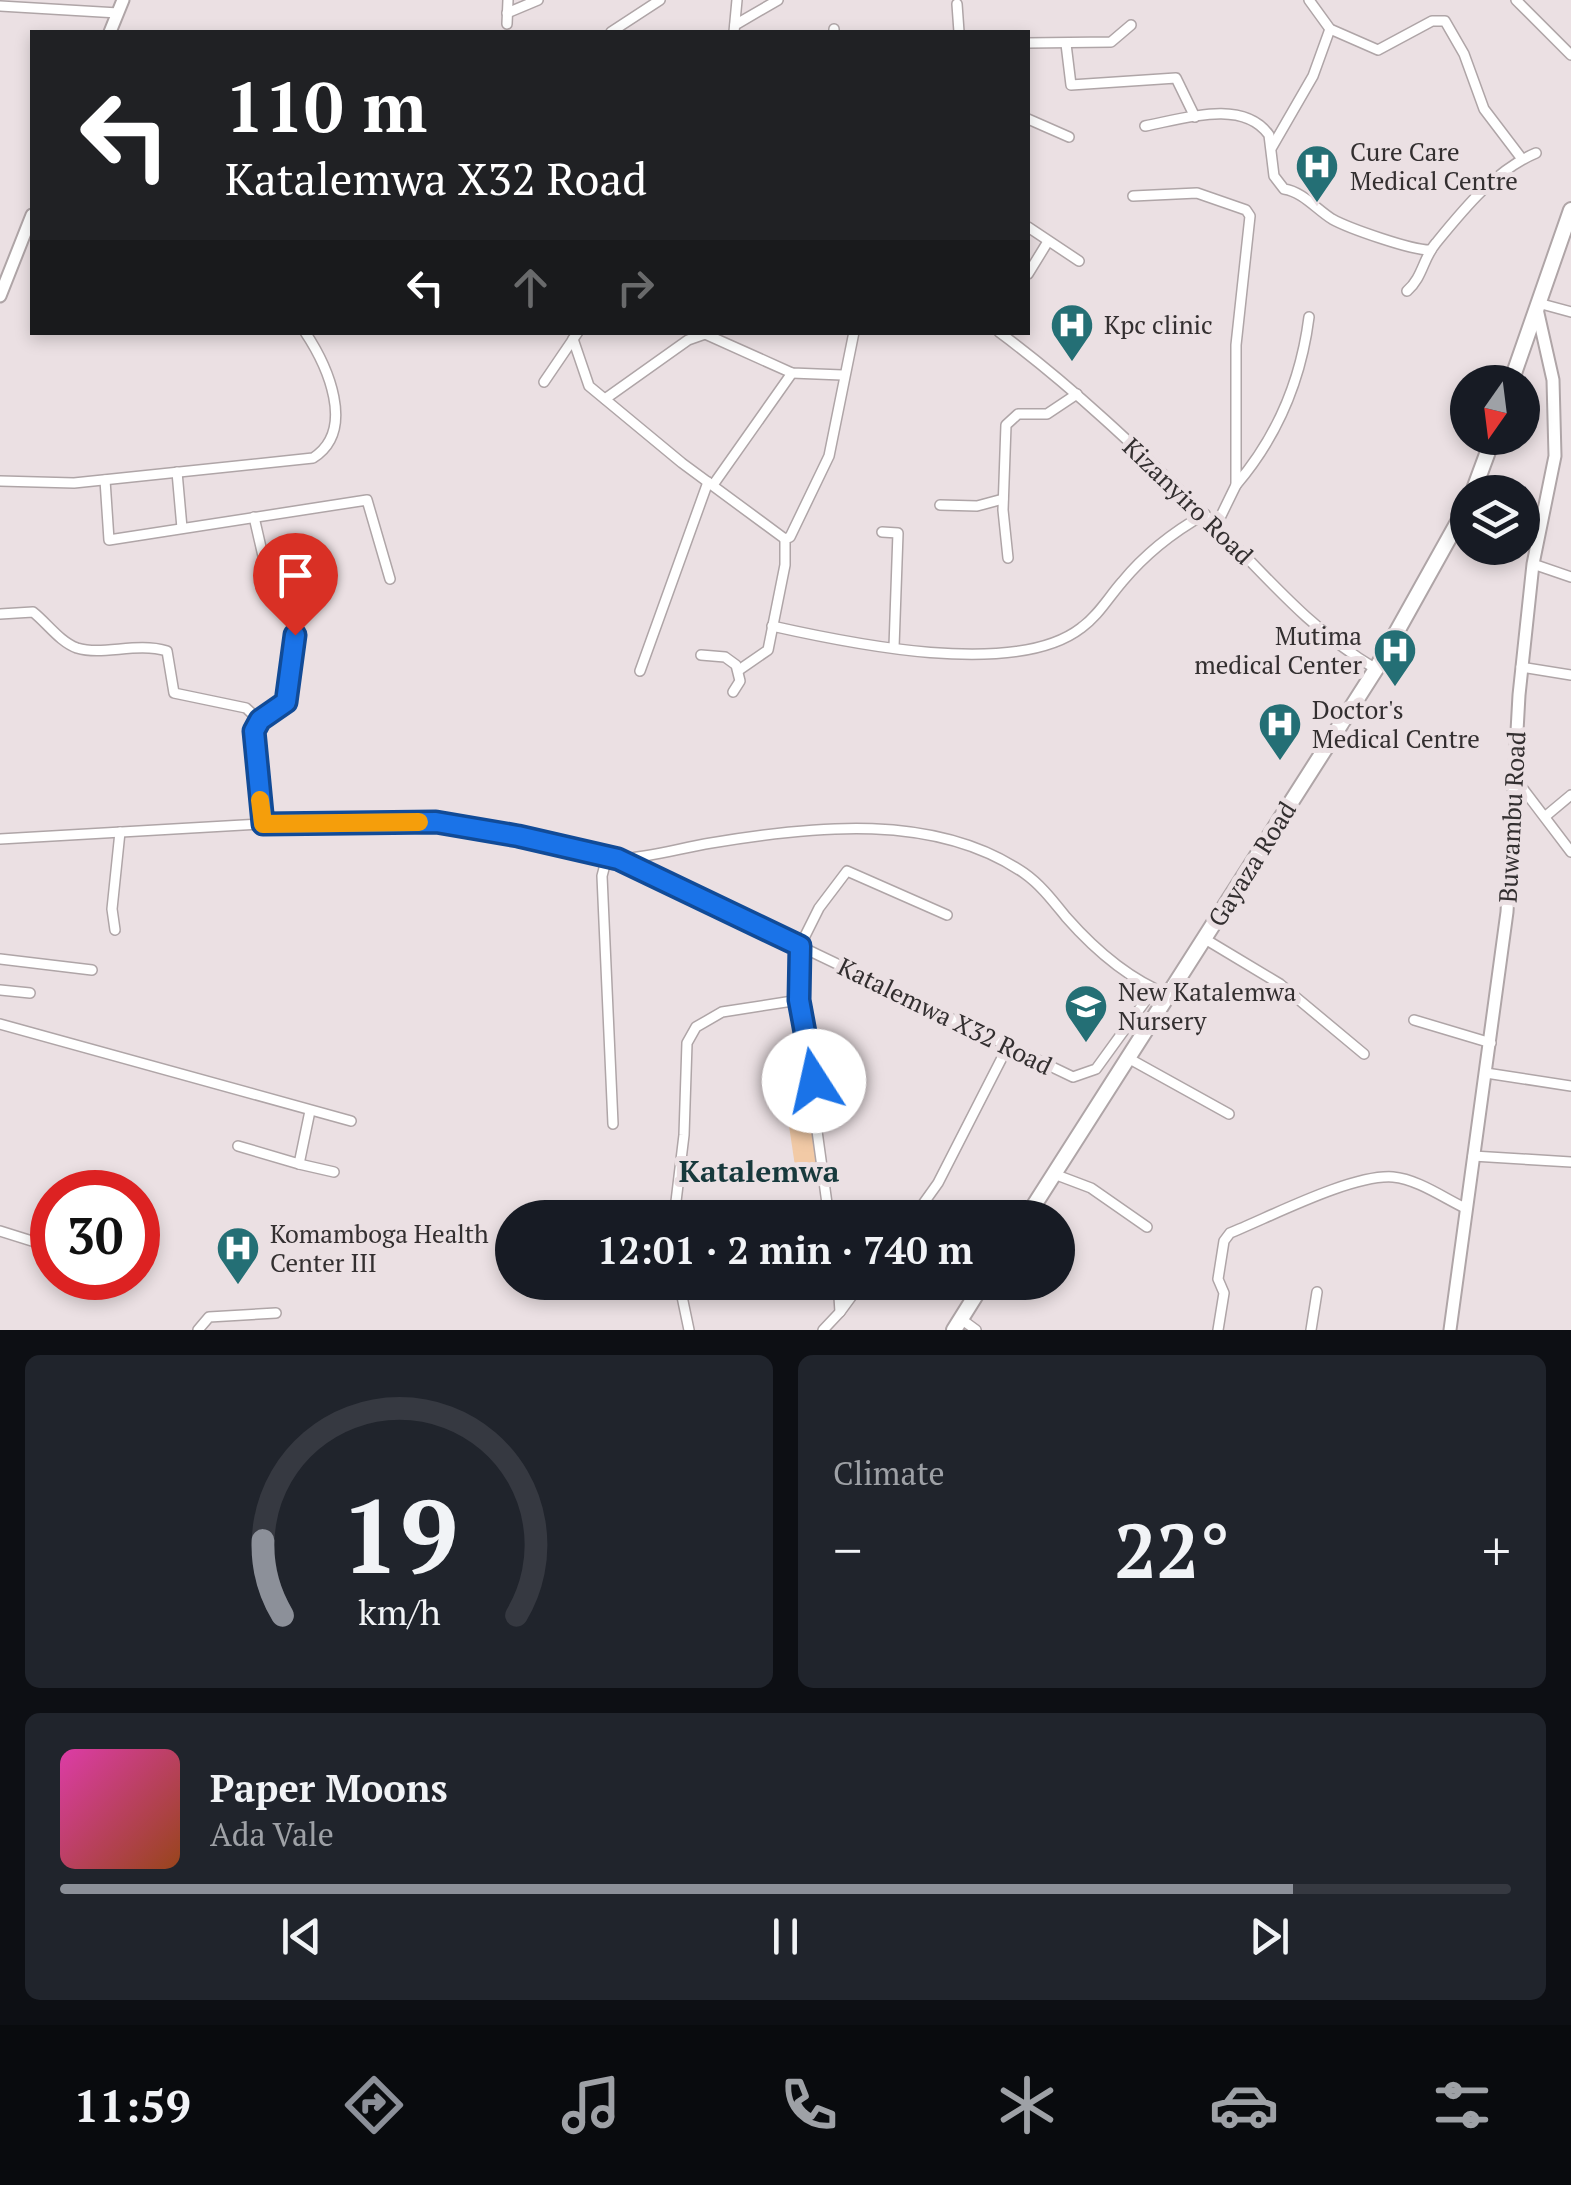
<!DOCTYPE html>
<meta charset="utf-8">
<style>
body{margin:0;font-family:"PT Serif",serif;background:#20242c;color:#f1f3f6;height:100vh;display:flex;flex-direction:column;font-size:38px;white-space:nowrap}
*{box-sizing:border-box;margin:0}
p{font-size:32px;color:#9ea1a6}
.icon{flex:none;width:55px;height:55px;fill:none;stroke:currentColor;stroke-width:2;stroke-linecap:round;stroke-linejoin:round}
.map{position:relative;height:1330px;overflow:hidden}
.drawer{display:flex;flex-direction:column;gap:25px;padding:25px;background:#0d0f14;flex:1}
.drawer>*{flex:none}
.guide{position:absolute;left:30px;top:30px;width:1000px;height:305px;border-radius:0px;box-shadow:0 5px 15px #0003;background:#202124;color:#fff;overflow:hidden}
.needle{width:65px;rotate:194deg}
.controls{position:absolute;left:1450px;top:365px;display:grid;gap:20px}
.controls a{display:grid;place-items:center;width:90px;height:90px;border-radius:50%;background:#171b24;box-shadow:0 5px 15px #0003;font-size:50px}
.speed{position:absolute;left:30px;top:1170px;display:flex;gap:20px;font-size:50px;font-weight:700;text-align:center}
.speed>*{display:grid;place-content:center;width:130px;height:130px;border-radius:50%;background:#171b24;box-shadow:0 5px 15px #0003;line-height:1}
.speed .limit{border:15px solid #d22;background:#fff;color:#111}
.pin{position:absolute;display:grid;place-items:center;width:85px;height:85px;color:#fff;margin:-102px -42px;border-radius:50% 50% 50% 0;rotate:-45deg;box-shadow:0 0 10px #0007}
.pin .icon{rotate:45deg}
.me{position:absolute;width:110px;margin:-55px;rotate:350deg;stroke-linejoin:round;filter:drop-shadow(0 0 8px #0008)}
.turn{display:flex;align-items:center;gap:35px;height:210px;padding:0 30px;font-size:45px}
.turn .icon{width:130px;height:130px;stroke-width:2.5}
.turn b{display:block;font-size:70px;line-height:85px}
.lanes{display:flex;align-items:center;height:95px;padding:0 30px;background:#0003;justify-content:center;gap:50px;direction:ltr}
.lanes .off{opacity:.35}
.big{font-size:75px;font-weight:800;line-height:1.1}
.drawer .card{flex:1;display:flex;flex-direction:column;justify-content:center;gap:15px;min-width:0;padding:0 35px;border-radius:15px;background:#20242c}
.drawer .dial{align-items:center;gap:0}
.dial svg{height:260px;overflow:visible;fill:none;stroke:#363941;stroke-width:7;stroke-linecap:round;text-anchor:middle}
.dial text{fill:#f1f3f6;stroke:none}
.song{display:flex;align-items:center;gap:30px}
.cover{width:120px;height:120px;border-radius:15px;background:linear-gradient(135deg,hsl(320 70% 55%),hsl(20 70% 35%))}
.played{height:10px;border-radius:5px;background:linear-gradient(90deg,#8c9099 85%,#363941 85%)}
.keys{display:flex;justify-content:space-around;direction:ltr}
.heat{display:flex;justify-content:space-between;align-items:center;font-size:55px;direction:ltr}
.drawer .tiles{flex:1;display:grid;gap:25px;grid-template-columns:1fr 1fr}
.card:last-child{grid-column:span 2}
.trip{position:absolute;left:495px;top:1200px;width:580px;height:100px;border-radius:50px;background:#171b24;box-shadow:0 5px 15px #0003;font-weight:800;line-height:100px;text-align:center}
.tab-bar{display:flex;height:160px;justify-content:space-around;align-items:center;background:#090b0e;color:#9ea1a6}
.tab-bar .icon{width:70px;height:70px}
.tab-bar .current{color:#8c9099}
.tab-bar b{font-size:45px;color:#f1f3f6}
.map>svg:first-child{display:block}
.green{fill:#f2caa6}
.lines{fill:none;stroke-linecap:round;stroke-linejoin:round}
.minor-casing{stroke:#afa5a7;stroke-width:12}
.tertiary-casing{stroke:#afa5a7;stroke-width:15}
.primary-casing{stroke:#afa5a7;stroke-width:18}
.minor{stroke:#fff;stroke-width:9}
.tertiary{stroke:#fff;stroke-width:11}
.primary{stroke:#fff;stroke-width:14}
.route-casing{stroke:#114b97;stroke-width:25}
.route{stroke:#1a73e8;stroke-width:18}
.slow{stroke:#f59e0b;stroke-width:18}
.labels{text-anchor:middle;stroke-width:10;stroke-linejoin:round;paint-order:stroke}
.poi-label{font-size:25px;fill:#332f30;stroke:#ebe0e3;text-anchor:start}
.street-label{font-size:25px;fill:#332f30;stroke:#ebe0e3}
.quarter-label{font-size:30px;font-weight:bold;fill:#17393c;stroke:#ebe0e3}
</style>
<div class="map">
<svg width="1571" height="1330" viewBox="0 0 1571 1330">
<rect width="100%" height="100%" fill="#ebe0e3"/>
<polygon class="green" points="813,1081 823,1168 796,1173 783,1085"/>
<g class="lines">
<g class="minor-casing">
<g id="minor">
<polyline points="1309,0 1330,29 1378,50 1432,21 1445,21 1464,54 1484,109 1522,159"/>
<polyline points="1516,0 1571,55"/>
<polyline points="957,4 959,32"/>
<polyline points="0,6 118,13"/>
<polyline points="507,13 538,0"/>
<polyline points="507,24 508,0"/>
<polyline points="735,25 778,0"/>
<polyline points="611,32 660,0"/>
<polyline points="734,32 737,0"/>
<polyline points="834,32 834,29"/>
<polyline points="1028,43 1111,42 1131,25"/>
<polyline points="1066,44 1071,85 1176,78 1195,117"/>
<polyline points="1028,119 1069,137"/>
<path d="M1145 126C1182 119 1243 98 1269 135L1274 176 1284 189C1303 192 1316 209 1332 219 1348 228 1413 251 1431 250"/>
<polyline points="1272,147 1313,76 1330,29"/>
<polyline points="1133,196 1197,193 1246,210 1250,216 1236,345 1236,485 1216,526"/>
<polyline points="1028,227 1079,261"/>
<polyline points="1028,274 1047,243"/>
<path d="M1407 291C1423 277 1423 258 1436 243 1463 210 1495 170 1536 153"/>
<polyline points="1538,303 1571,312"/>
<path d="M999 332C1073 387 1140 451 1206 516 1261 570 1308 629 1376 669"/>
<polyline points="573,339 589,386 682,463 785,539"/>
<polyline points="544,382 578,332"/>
<polyline points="605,399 688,340 705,334 792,373 842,375"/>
<polyline points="177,472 182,528"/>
<polyline points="105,480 109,540 367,500 390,579"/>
<path d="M0 481 74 483 313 458C357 430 327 365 305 332"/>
<polyline points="713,485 792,373"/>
<path d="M1236 485C1277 437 1301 380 1309 317"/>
<polyline points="940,505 977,506 1003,499"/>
<polyline points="254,517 269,582 298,597 286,701 259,720 254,731 263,824"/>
<polyline points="882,532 898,533 894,647"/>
<polyline points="1008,558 1003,510 1006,425 1018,414 1047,414 1077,394"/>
<polyline points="1533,564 1571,577"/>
<path d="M0 614 33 612C47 623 60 642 77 648 103 656 136 642 167 651L174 693 246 708 259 720"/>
<path d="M772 626C848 643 1015 679 1081 628 1098 616 1108 598 1122 582 1145 554 1173 532 1205 514"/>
<polyline points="701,655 725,657 736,665 740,681 733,692"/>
<polyline points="1521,667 1571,675"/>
<polyline points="739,670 768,650 785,565 785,539 790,537 829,456 854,332"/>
<polyline points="640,671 708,482"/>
<polyline points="1517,781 1571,852"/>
<polyline points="1547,815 1571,795"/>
<polyline points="0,839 295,822 436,822 518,836 618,859 1073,1077 1096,1069 1154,989"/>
<polyline points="607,857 602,876 613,1124"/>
<path d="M620 859C651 857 681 848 711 843 812 826 935 812 1024 873 1041 885 1053 901 1066 917 1095 950 1128 979 1169 995"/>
<polyline points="115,930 112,909 120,832"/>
<polyline points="1205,939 1280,984 1364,1054"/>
<polyline points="0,959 92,970"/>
<polyline points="0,990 30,993"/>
<polyline points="1414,1020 1491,1043"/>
<polyline points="0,1024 351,1121"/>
<polyline points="1128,1058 1229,1114"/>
<polyline points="1486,1073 1571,1086"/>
<polyline points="238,1146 299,1164 310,1111"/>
<polyline points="1473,1156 1571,1162"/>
<polyline points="299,1164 334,1172"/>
<polyline points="1054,1174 1091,1188 1147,1227"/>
<polyline points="674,1218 684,1135 687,1043 696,1027 722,1012 799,1000"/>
<polyline points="829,1218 799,1000 800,946 819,908 847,871 947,915"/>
<polyline points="913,1218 938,1183 1008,1046"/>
<polyline points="0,1231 51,1247"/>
<polyline points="679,1282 689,1330"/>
<polyline points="840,1312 862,1282"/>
<polyline points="961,1319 976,1330"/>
<polyline points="198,1330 209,1317 276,1313"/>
<polyline points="823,1330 840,1312 838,1282"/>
<path d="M1218 1330 1224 1293 1218 1279 1224 1241 1230 1233C1270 1217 1352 1174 1393 1177 1417 1179 1444 1198 1465 1208"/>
<polyline points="1311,1330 1317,1292"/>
</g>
</g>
<g class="tertiary-casing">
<g id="tertiary">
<polyline points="110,32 123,0"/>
<polyline points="0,296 32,215"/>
<polyline points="1450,1330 1507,912 1519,695 1533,564 1555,456 1553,380 1537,309"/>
</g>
</g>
<g class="primary-casing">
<g id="primary">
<polyline points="1511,382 1571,210"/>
<polyline points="1473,492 1493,438"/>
<polyline points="1026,1218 1376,669 1468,504"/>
<polyline points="954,1330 984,1282"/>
</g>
</g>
<use href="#minor" class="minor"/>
<use href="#tertiary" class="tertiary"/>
<use href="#primary" class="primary"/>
</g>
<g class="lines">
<g class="route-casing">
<polyline id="route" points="295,635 286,702 260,720 254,731 263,824 436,822 518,836 618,859 800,946 799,1000 814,1081"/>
</g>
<use href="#route" class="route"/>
<polyline class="slow" points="260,800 263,824 419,822"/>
</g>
<defs>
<g id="hospital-pin" transform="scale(2.25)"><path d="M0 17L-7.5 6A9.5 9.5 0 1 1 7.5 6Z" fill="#246f75" stroke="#ebe0e3"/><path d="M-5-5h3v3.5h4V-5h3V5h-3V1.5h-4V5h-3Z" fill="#fff"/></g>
<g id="school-pin" transform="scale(2.25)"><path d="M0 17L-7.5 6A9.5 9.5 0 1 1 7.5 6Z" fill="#246f75" stroke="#ebe0e3"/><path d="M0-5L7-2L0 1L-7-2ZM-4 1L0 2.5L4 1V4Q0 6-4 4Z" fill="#fff"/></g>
</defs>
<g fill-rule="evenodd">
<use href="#hospital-pin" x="1317" y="166"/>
<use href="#hospital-pin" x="1072" y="325"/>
<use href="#hospital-pin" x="1395" y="650"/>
<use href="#hospital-pin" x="1280" y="724"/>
<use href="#school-pin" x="1086" y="1006"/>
<use href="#hospital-pin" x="238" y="1248"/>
</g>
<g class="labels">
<g class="poi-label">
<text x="1350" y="161">Cure Care<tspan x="1350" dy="29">Medical Centre</tspan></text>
<text x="1104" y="334">Kpc clinic</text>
<text x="1362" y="645" text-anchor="end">Mutima<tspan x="1362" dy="29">medical Center</tspan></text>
<text x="1312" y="719">Doctor's<tspan x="1312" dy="29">Medical Centre</tspan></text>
<text x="1118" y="1001">New Katalemwa<tspan x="1118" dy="29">Nursery</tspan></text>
<text x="270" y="1243">Komamboga Health<tspan x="270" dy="29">Center III</tspan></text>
</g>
<g class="street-label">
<text transform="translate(1188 501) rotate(44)" y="9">Kizanyiro Road</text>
<text transform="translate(1512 817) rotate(-87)" y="9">Buwambu Road</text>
<text transform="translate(1252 864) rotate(-58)" y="9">Gayaza Road</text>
<text transform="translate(945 1016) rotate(26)" y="9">Katalemwa X32 Road</text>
</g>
<g class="quarter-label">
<text x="759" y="1182">Katalemwa</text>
</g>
</g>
</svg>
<div class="controls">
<a><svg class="needle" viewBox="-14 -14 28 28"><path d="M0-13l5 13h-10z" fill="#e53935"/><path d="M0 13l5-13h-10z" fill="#9ea1a6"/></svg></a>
<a><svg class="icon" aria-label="layers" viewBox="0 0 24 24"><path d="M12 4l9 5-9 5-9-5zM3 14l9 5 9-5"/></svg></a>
</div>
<div class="speed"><div class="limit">30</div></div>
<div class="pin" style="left:295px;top:635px;background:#d93025"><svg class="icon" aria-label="arrive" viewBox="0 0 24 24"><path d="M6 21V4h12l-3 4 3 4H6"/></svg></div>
<svg class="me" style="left:814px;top:1081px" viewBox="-20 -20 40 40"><circle r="19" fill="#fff"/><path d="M0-13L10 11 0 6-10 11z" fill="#1a73e8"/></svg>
<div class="trip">12:01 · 2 min · 740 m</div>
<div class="guide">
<div class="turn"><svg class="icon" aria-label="left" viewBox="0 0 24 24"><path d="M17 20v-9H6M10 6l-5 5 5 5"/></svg><div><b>110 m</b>Katalemwa X32 Road</div></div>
<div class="lanes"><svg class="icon" aria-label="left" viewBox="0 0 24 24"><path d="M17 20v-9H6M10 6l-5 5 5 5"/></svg><svg class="icon off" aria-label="ahead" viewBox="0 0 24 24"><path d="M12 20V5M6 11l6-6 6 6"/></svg><svg class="icon off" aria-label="right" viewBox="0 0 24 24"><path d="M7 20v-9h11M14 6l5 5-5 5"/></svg></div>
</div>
</div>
<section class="drawer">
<div class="tiles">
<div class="card dial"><svg viewBox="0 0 100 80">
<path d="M14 69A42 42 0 1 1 86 69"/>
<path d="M14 69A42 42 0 0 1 8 46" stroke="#8c9099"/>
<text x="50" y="56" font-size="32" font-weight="700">19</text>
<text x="50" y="72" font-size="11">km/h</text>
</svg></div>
<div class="card"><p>Climate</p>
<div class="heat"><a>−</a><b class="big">22°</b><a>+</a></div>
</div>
<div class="card">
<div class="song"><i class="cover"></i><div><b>Paper Moons</b><p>Ada Vale</p></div></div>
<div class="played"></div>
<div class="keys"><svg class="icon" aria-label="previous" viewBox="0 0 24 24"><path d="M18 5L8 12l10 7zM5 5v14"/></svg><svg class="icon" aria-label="pause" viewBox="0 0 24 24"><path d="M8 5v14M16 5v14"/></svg><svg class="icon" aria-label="next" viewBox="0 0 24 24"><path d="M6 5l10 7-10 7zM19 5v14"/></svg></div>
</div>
</div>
</section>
<nav class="tab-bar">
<b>11:59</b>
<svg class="icon current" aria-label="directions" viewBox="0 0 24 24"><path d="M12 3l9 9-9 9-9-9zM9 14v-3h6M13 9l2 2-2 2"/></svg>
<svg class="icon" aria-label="music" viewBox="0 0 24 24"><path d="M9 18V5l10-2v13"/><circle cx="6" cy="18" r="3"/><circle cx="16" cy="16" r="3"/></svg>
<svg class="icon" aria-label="phone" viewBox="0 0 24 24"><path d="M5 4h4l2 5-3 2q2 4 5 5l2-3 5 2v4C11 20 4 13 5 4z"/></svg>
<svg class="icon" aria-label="climate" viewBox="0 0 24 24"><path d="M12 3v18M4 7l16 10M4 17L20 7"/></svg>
<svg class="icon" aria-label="car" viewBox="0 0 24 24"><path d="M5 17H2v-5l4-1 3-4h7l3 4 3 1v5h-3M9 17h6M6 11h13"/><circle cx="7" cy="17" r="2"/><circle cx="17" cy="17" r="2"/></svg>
<svg class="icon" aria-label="filters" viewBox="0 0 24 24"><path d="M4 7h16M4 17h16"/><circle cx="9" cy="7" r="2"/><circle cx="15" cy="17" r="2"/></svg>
</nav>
